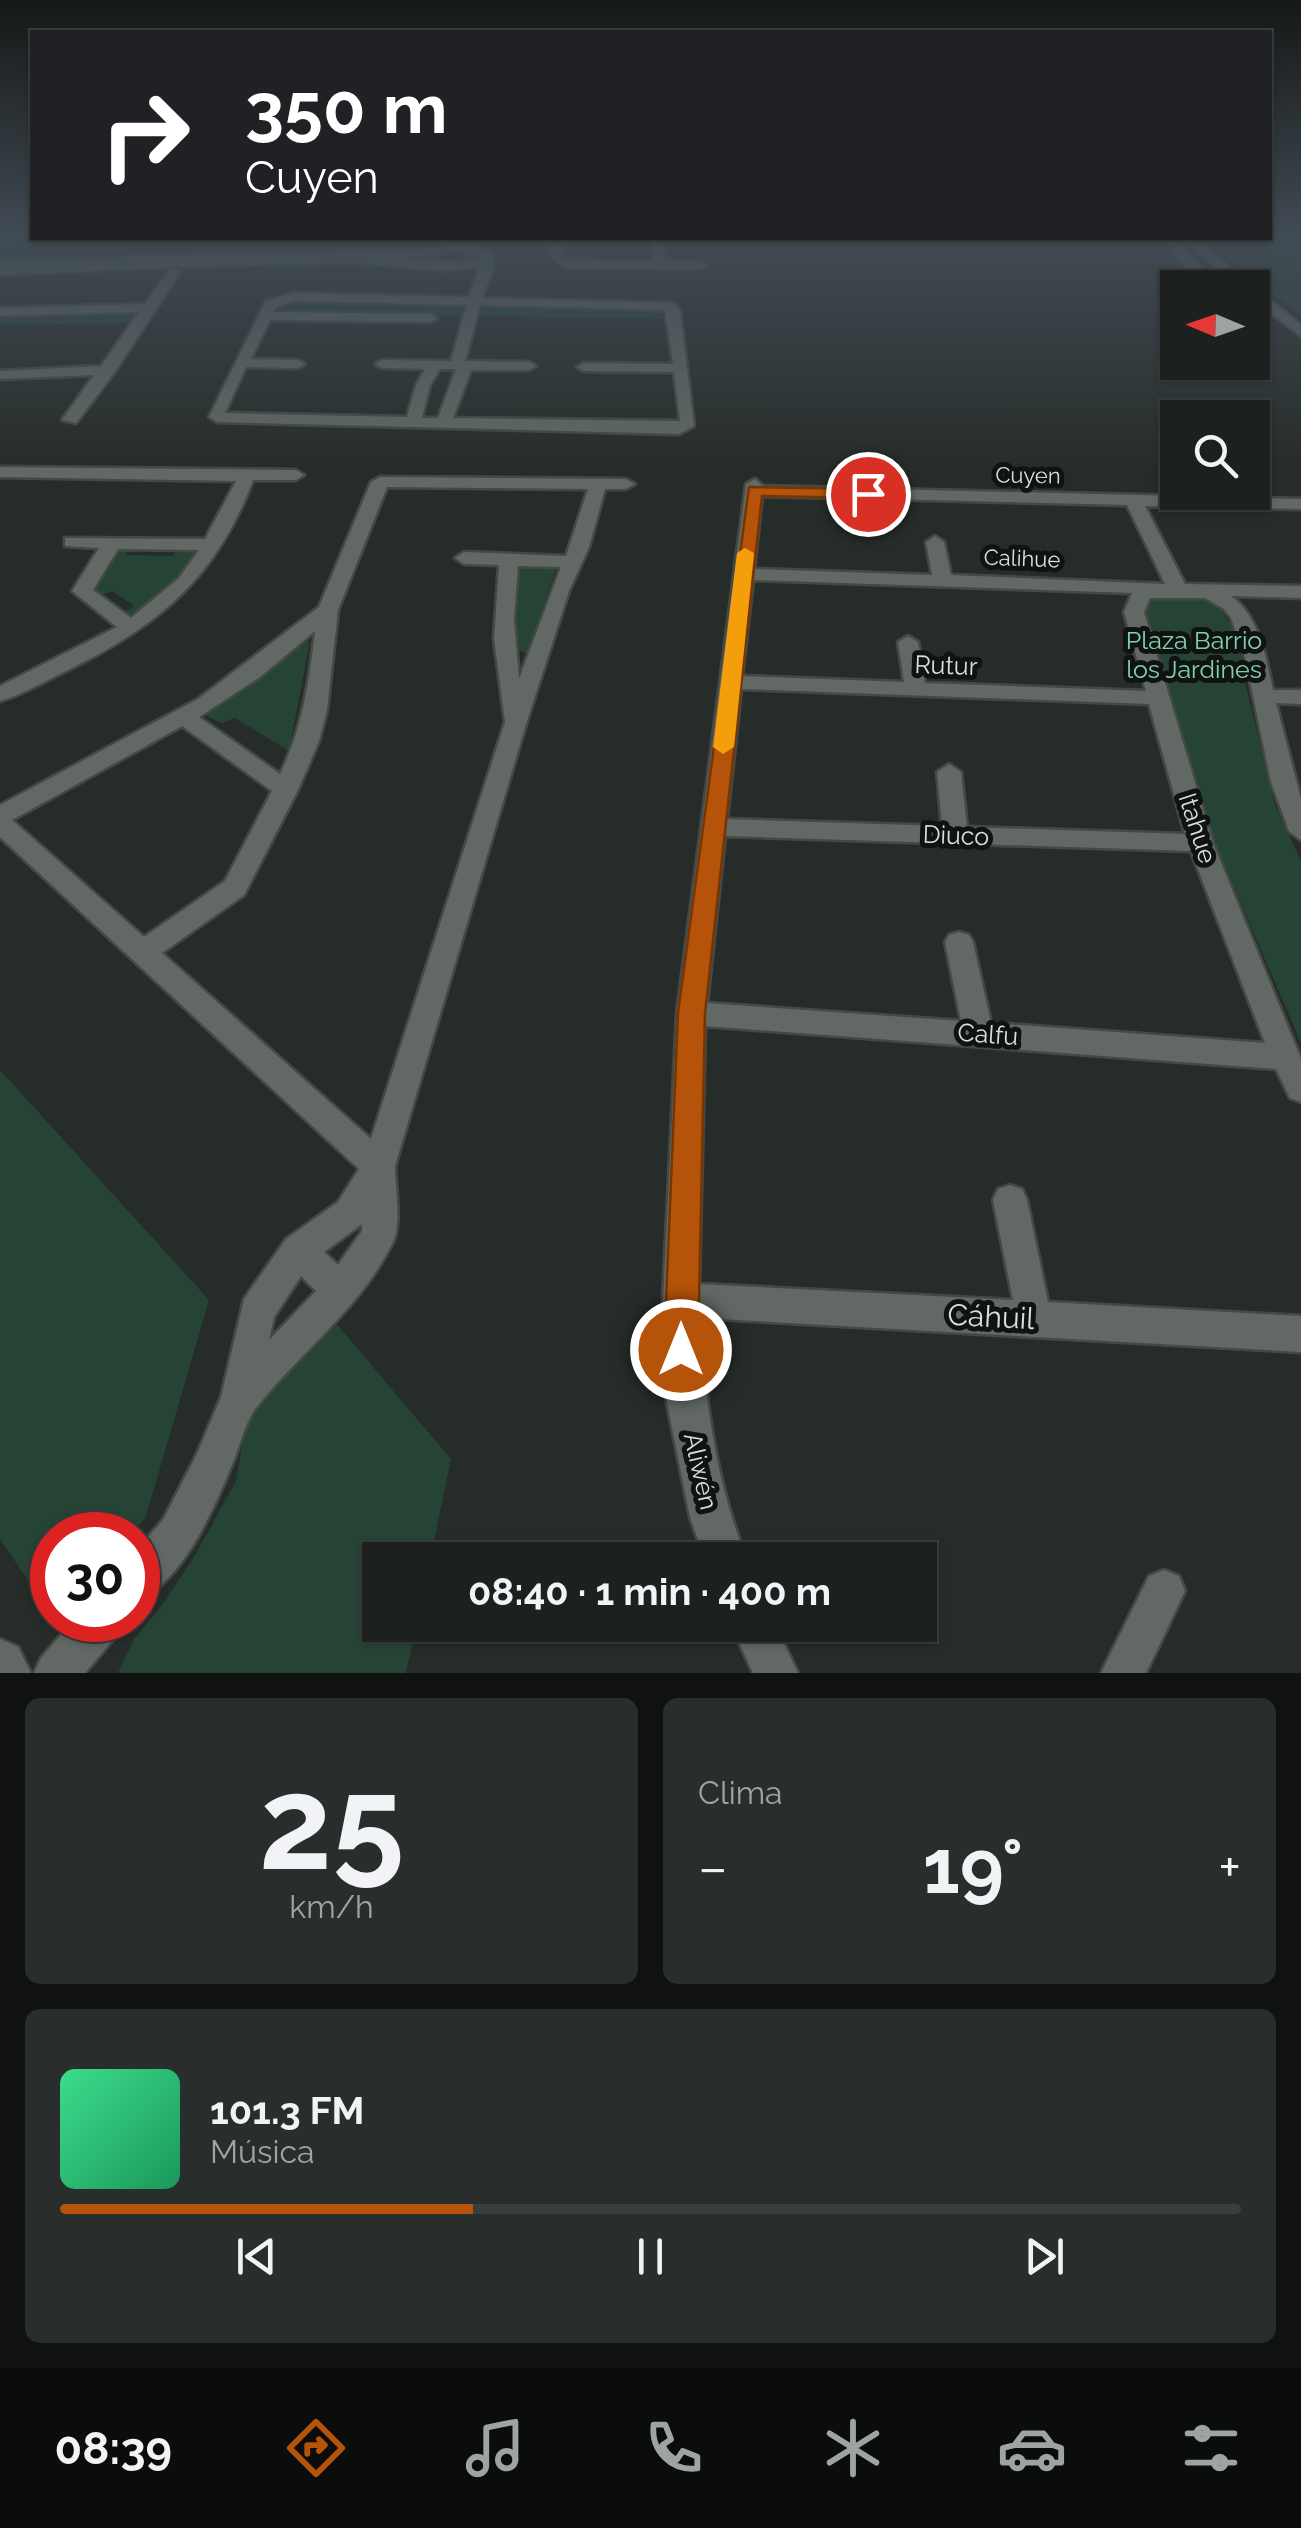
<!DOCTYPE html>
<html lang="es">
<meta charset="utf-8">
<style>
body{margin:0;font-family:Raleway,sans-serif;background:#292e2c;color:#f1f3f6;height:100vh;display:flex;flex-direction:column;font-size:38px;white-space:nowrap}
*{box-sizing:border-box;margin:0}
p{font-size:32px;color:#a0a3a4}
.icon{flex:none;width:55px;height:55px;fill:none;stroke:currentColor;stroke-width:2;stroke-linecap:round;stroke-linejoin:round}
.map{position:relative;height:1673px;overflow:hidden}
.sheet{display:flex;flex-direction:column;gap:25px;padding:25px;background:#0f1211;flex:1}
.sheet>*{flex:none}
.banner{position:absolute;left:30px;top:30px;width:1242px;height:210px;border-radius:0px;box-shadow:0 2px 8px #0004,0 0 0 2px #3a3e3d;background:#202124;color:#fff;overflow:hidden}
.needle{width:65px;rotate:272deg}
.buttons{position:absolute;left:1160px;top:270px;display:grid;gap:20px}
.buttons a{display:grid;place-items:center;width:110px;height:110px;border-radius:0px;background:#1c211f;box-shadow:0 2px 8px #0004,0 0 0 2px #3a3e3d;font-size:50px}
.speed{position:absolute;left:30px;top:1512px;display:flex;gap:20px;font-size:50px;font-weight:700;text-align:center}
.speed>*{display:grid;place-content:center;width:130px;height:130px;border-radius:50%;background:#1c211f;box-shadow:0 2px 8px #0004,0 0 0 2px #3a3e3d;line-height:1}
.speed .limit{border:15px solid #d22;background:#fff;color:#111}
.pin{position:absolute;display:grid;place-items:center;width:85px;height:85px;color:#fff;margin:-42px;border:5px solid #fff;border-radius:50%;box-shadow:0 2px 10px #0007}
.me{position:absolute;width:110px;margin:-55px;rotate:0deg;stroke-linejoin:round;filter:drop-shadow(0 0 8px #0008)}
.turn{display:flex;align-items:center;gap:35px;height:210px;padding:0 50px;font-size:45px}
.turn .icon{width:130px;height:130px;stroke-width:2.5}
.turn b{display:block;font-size:70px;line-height:85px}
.big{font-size:75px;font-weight:700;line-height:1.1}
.sheet .card{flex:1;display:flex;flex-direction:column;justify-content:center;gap:15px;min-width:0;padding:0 35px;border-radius:15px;background:#292e2c}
.sheet .dial{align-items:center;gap:0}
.dial b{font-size:130px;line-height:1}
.song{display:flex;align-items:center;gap:30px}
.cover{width:120px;height:120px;border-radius:15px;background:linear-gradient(135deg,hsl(150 70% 55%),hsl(150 70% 35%))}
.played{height:10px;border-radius:5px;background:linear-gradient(90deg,#b45309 35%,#3a3e3d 35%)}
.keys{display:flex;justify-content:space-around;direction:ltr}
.heat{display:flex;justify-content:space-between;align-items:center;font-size:55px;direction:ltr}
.sheet .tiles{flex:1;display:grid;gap:25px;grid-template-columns:1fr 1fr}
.card:last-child{grid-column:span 2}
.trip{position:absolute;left:362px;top:1542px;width:575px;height:100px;border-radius:0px;background:#1c211f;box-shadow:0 2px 8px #0004,0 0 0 2px #3a3e3d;font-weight:700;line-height:100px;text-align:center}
.dock{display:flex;height:160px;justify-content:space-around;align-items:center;background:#0b0d0c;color:#a0a3a4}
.dock .icon{width:70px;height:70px}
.dock .active{color:#b45309}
.dock b{font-size:45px;color:#f1f3f6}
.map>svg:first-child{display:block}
.green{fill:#264436}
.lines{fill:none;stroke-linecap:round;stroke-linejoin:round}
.minor-casing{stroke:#444946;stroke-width:5}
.tertiary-casing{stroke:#444946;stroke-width:5}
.minor{fill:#626965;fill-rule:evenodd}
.tertiary{fill:#626965;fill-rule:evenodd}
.route{fill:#b45309;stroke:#753606;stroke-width:2.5}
.slow{fill:#f59e0b}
.labels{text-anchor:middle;stroke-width:10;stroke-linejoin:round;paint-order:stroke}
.far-street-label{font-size:22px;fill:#dadedc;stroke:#111312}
.park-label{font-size:25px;fill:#7fd3ac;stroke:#111312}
.street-label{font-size:25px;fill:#dadedc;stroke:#111312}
.near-street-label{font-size:30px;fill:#dadedc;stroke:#111312}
</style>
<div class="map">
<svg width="1301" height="1673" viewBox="0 0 1301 1673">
<rect width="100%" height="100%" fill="#262c29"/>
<g class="green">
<polygon points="1301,236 1301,317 1205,238"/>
<polygon points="281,301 667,308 668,319 269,313"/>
<polygon points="141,311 132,323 0,325 0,314"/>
<polygon points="128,548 125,555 173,556 177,549 196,552 186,572 137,615 124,612 135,606 112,591 100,596 91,588 115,551"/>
<polygon points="524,564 556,569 528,654 519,650 513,609 520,568"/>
<polygon points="1191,594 1218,605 1240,638 1245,682 1274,802 1301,861 1301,1043 1170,739 1141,641 1145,597"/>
<polygon points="310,641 289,751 235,718 222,723 206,716 208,710 293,646"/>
<polygon points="0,1070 209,1300 146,1516 131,1535 52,1535 52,1590 36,1592 0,1539"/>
<polygon points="334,1321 451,1459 430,1560 380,1560 380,1625 416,1625 406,1673 118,1673 134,1639 165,1601 194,1557 236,1481 248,1410"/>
</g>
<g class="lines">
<g class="minor-casing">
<g id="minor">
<polygon points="550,238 562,238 561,253 567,260 653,261 653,238 665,238 665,261 700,261 706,265 700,269 564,268 549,254"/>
<polygon points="1164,238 1176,238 1190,257 1225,288 1211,288 1182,263"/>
<polygon points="1183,238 1195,238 1301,325 1301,336 1252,299 1252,288 1239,288"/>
<path d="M458 245 478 246 494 256 493 270 482 298 674 303 680 311 694 426 679 434 217 422 209 417 266 301 294 293 469 297 480 266C440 277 392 263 351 263 234 264 117 269 0 275V260L426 249ZM458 252 480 256 455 262 405 257ZM295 301 467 305 451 361 382 360 375 364 382 368 425 369 416 385 407 417 225 413 246 367 298 368 305 364 298 360 251 359 270 320 430 322 437 318 430 314 274 312 276 307ZM480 305 665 310 673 364 584 363 577 367 584 371 674 372 680 421 453 418 471 370H529L536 366 529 362 465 361ZM440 369H456L438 418H422L430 385Z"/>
<polygon points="171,268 181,271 114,373 76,423 62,420 94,375 0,379 0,371 101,366 139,312 0,316 0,308 145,304"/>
<path d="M0 467 296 470 304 475 296 480H253C216 579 157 627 64 672 43 682 22 695 0 701V686L117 627 72 591 99 548 65 546V538L205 539 236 481 0 477ZM118 549 199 550 179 578 131 618 93 590Z"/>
<path d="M380 477 626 479 635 484 626 489H605L589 547 569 591 526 724 395 1166C395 1188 402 1223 393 1242 361 1308 300 1352 256 1408 246 1421 241 1441 235 1457 217 1502 185 1580 138 1600V1548L163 1520 197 1454 221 1397 244 1299 286 1239 338 1202 359 1169 0 837V805L198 699 319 607 371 482ZM387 487 588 489 566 556 464 552 455 558 464 564 499 565 494 639 505 722 371 1139 162 953 244 895 298 790 319 741 327 710 338 610ZM518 566 561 567 519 679 514 619ZM315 631C309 682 303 727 280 774L199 717 260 677ZM182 726 272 791 225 881 144 937 12 820ZM362 1224V1231L338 1265 324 1252ZM301 1276 316 1291 269 1340 274 1317Z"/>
<path d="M755 479 763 486 1301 499V509L1145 506 1185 584 1301 586V598L1231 596C1259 616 1266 657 1273 690H1301V704L1276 703 1301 799V840L1289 831 1271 782 1245 657 1231 618 1224 609 1205 598H1150L1144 612 1213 843 1301 1059V1102L1290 1098 1276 1069 705 1026 699 1284 1013 1300 993 1200 998 1189 1010 1185 1022 1189 1027 1200 1048 1302 1301 1316V1352L700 1318C705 1402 716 1482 747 1560H705L690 1517 667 1403 663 1300 677 1013 746 484ZM762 496 1127 505 1165 584 951 575 944 542 935 536 926 542 932 575 754 569ZM753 580 1132 593 1124 612 1146 691 925 683 918 642 908 636 898 642 904 682 742 676ZM741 689 1149 704 1185 834 967 827 961 772 949 764 937 772 942 826 727 819ZM725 836 1191 851 1265 1043 991 1023 973 942 969 935 959 932 949 935 945 942 961 1021 707 1003Z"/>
<polygon points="1164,1570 1179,1576 1185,1591 1146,1673 1101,1673 1149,1576"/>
<polygon points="74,1620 123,1620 117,1635 85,1673 34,1673 41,1658"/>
<polygon points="731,1625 775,1625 798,1673 753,1673"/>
</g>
</g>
<g class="tertiary-casing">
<polygon id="tertiary" points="0,1639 18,1647 31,1673 0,1673"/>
</g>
<use href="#minor" class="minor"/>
<use href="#tertiary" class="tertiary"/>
</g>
<linearGradient id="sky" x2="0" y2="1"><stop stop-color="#151817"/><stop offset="0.5" stop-color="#414b54"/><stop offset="1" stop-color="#414b54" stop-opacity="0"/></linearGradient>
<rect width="1301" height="470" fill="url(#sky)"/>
<polygon class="route" points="749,487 868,489 876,494 868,498 762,496 705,1013 698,1350 693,1361 681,1366 669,1361 664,1350 678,1013"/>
<polygon class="slow" points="745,548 754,553 734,747 723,754 713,747 737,553"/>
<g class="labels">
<g class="far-street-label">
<text transform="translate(1028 475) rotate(1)" y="8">Cuyen</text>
<text transform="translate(1022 558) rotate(2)" y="8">Calihue</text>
</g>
<g class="park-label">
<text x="1194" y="649">Plaza Barrio<tspan x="1194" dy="29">los Jardines</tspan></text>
</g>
<g class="street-label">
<text transform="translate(946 665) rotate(2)" y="9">Rutur</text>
<text transform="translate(1198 828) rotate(72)" y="9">Itahue</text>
<text transform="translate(956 835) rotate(2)" y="9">Diuco</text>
<text transform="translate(988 1034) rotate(4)" y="9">Calfu</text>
<text transform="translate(701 1471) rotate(77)" y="9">Aliwén</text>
</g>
<g class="near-street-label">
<text transform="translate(991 1317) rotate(3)" y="10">Cáhuil</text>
</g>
</g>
</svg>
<div class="buttons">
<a><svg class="needle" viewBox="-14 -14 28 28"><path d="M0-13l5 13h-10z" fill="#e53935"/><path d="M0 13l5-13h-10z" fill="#a0a3a4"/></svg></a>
<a><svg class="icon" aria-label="search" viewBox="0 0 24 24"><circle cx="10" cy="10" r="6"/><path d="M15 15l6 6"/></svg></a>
</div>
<div class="speed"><div class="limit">30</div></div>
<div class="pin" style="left:868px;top:494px;background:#d93025"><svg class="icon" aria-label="arrive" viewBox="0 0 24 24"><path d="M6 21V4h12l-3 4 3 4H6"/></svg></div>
<svg class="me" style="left:681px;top:1350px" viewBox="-20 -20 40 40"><circle r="17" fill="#b45309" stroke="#fff" stroke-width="3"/><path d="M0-11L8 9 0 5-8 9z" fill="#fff"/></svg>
<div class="trip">08:40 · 1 min · 400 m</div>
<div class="banner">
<div class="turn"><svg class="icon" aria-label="right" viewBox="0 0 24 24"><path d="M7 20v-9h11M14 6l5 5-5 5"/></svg><div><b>350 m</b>Cuyen</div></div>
</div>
</div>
<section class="sheet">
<div class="tiles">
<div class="card dial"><b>25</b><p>km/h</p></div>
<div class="card"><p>Clima</p>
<div class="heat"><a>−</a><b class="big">19°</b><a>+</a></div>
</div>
<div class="card">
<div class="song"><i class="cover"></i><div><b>101.3 FM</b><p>Música</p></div></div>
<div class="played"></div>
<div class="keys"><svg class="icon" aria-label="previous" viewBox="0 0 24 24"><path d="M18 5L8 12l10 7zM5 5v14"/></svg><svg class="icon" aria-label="pause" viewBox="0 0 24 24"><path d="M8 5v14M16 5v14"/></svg><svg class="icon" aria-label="next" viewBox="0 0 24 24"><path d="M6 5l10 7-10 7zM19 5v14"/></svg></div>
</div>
</div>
</section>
<nav class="dock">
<b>08:39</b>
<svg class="icon active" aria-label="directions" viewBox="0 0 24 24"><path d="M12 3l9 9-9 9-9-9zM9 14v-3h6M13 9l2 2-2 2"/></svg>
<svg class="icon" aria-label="music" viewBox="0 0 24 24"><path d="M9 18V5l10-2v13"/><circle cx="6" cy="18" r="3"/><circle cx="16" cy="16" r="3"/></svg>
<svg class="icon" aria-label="phone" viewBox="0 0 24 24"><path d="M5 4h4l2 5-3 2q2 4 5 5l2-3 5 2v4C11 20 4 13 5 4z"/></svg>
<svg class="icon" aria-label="climate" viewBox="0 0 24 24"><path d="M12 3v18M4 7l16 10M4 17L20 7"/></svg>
<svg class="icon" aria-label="car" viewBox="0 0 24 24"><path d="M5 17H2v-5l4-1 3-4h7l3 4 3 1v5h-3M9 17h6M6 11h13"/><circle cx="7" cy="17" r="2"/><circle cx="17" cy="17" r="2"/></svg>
<svg class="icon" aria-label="filters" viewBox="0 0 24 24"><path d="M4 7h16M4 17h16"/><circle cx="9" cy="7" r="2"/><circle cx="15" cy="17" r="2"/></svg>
</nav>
